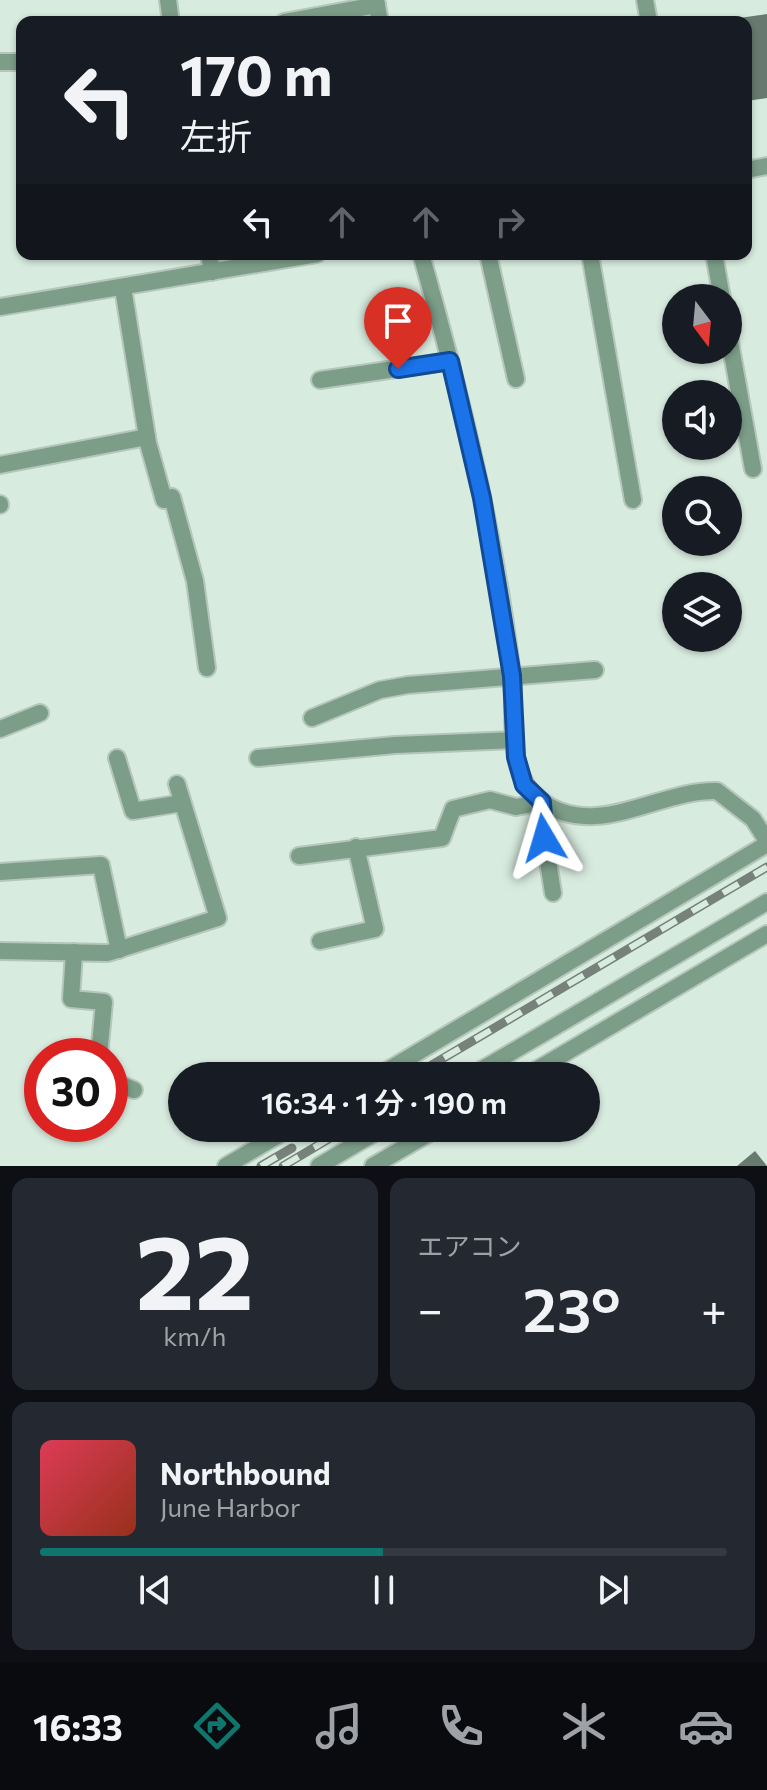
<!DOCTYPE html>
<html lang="ja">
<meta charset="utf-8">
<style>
body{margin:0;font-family:Commissioner,"Noto Sans JP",sans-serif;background:#242831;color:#f1f3f6;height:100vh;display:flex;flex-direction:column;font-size:30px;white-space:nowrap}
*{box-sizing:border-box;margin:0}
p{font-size:26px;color:#9ea1a6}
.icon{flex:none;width:44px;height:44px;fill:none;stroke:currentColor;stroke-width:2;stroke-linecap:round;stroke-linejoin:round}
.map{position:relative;height:1166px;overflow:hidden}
.panel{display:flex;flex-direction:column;gap:12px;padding:12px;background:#0d0f14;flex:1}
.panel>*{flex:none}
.hud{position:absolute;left:16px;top:16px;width:736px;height:244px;border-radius:16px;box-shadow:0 2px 6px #0004;background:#171b24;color:#f1f3f6;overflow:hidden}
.needle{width:52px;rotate:164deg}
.controls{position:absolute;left:662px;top:284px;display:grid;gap:16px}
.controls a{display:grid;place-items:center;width:80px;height:80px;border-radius:50%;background:#171b24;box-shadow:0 2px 6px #0004;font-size:40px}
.speed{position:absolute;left:24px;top:1038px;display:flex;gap:16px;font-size:40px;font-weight:700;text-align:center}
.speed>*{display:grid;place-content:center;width:104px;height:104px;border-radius:50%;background:#171b24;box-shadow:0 2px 6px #0004;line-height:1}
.speed .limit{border:12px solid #d22;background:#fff;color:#111}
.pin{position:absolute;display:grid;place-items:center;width:68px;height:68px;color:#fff;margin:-82px -34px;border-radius:50% 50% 50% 0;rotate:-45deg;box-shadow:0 0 8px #0007}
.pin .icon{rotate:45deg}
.me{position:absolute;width:88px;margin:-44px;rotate:353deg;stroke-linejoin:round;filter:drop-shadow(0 0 6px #0008)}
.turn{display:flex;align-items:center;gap:28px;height:168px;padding:0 32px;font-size:36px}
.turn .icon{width:104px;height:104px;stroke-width:2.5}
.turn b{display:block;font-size:56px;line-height:68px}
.lanes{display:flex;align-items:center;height:76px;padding:0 32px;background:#0003;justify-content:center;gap:40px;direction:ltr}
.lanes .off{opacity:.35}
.big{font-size:60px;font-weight:600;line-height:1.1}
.panel .tile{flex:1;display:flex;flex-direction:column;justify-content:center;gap:12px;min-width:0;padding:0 28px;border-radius:16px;background:#242831}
.panel .dial{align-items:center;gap:0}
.dial b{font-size:104px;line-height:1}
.song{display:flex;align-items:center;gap:24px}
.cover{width:96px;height:96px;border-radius:12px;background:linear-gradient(135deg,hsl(350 70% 55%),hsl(10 70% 35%))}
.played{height:8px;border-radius:4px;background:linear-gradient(90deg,#0f766e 50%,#363941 50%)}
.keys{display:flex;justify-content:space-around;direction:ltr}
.heat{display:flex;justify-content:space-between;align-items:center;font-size:44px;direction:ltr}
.panel .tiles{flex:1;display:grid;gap:12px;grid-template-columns:1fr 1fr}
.tile:last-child{grid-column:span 2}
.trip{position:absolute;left:168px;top:1062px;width:432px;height:80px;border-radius:40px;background:#171b24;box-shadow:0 2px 6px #0004;font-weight:600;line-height:80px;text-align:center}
.menu{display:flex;height:128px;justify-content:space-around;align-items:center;background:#090b0e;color:#9ea1a6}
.menu .icon{width:56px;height:56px}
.menu .selected{color:#0f766e}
.menu b{font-size:36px;color:#f1f3f6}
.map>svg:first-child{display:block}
.building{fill:#68796f}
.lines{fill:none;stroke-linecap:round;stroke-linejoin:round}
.minor-casing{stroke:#b5c6bb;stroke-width:20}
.minor{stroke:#7c9d88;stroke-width:16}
.rail-casing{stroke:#758179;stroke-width:9}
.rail{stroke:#d8ebdf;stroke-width:6;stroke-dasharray:18;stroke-linecap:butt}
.route-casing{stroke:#114b97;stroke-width:20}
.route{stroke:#1a73e8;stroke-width:14}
</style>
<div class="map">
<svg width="767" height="1166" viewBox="0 0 767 1166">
<rect width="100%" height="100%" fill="#d8ebdf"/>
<g class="building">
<polygon points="767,14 767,98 746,101 746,22 725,20"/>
<polygon points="755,1151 767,1166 737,1166"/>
</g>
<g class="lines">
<g class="minor-casing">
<g id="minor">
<polyline points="168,0 171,22"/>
<polyline points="376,0 380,22"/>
<polyline points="645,0 649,22"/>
<polyline points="284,22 377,5"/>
<polyline points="0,62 22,62"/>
<polyline points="746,170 767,166"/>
<polyline points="209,254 212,272"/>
<path d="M421 254C460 392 495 533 512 676 516 715 504 775 541 801 596 841 660 789 717 791L753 819 767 841"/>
<polyline points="488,254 516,379"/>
<polyline points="590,254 633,500"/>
<polyline points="714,254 722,298"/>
<polyline points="123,288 148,443 164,500 172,497 195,581 207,668"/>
<polyline points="0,307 317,254"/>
<polyline points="728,331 753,469"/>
<polyline points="320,380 450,361"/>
<polyline points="0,465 147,437"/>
<polyline points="0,504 0,505"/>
<polyline points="312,718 380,690 408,685 595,670"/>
<polyline points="0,729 40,713"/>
<polyline points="117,758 133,811 182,803"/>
<polyline points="258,758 395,745 515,740"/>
<polyline points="299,856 442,838 453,809 490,800 516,807 542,802 540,811 553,893"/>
<polyline points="0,872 101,865 119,950"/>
<polyline points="320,941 375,929 356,847"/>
<polyline points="0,951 108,953 218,918 177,784"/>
<polyline points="74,952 71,999 104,1002 99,1056"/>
<polyline points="378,1076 767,844"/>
<polyline points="471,1076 767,902"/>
<polyline points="526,1076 767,934"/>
<polyline points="110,1080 134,1090"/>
<polyline points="226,1166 290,1128"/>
<polyline points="319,1166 383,1128"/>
<polyline points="373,1166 438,1128"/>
</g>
</g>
<use href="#minor" class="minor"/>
<g class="rail-casing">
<g id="rail">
<polyline points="413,1076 767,867"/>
<polyline points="261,1166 292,1148"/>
<polyline points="283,1166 347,1128"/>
</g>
</g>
<use href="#rail" class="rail"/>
</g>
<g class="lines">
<g class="route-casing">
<polyline id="route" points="398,369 450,361 482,498 512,676 516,757 524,785 542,802 544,838"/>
</g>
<use href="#route" class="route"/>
</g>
</svg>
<div class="controls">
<a><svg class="needle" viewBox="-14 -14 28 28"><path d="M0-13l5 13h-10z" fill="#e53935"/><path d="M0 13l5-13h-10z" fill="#9ea1a6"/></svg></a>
<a><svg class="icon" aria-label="sound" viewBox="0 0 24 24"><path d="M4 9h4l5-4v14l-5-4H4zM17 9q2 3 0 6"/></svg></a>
<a><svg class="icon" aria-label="search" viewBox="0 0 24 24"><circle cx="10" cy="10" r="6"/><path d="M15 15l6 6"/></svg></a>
<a><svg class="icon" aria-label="layers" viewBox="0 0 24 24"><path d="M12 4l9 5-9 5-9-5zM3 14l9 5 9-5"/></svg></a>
</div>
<div class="speed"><div class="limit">30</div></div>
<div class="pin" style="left:398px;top:369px;background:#d93025"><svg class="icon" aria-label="arrive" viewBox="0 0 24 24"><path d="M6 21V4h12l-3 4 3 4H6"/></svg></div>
<svg class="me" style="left:544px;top:838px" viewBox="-20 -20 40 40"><path d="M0-17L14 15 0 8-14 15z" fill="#1a73e8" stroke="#fff" stroke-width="4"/></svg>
<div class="trip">16:34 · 1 分 · 190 m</div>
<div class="hud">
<div class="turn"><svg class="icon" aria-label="left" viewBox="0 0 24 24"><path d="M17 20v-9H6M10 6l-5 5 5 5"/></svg><div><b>170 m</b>左折</div></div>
<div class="lanes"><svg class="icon" aria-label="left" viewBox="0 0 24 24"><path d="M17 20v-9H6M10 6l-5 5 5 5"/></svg><svg class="icon off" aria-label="ahead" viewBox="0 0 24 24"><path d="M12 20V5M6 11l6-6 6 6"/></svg><svg class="icon off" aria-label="ahead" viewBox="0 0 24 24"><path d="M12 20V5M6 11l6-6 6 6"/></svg><svg class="icon off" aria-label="right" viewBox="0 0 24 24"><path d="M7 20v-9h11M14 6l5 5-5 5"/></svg></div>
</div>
</div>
<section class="panel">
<div class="tiles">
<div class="tile dial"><b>22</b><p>km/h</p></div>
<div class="tile"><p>エアコン</p>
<div class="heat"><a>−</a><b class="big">23°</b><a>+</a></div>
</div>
<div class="tile">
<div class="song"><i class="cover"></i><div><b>Northbound</b><p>June Harbor</p></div></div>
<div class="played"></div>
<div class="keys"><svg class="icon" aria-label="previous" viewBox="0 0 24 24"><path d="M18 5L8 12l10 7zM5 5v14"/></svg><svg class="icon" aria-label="pause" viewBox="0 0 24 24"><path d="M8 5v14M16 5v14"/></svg><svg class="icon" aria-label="next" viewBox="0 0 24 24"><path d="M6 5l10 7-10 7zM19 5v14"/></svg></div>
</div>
</div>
</section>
<nav class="menu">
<b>16:33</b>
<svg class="icon selected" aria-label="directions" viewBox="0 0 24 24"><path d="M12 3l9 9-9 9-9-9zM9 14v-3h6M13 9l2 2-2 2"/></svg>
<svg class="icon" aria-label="music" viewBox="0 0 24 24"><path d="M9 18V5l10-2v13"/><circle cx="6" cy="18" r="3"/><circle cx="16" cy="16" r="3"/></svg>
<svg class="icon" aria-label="phone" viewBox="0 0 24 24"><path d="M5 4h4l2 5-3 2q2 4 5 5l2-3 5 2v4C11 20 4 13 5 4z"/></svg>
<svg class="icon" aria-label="climate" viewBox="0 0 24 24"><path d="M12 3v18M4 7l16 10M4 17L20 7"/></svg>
<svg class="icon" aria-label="car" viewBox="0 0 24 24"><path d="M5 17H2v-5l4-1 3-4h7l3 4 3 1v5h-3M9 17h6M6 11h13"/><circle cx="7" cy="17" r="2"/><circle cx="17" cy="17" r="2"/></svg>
</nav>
